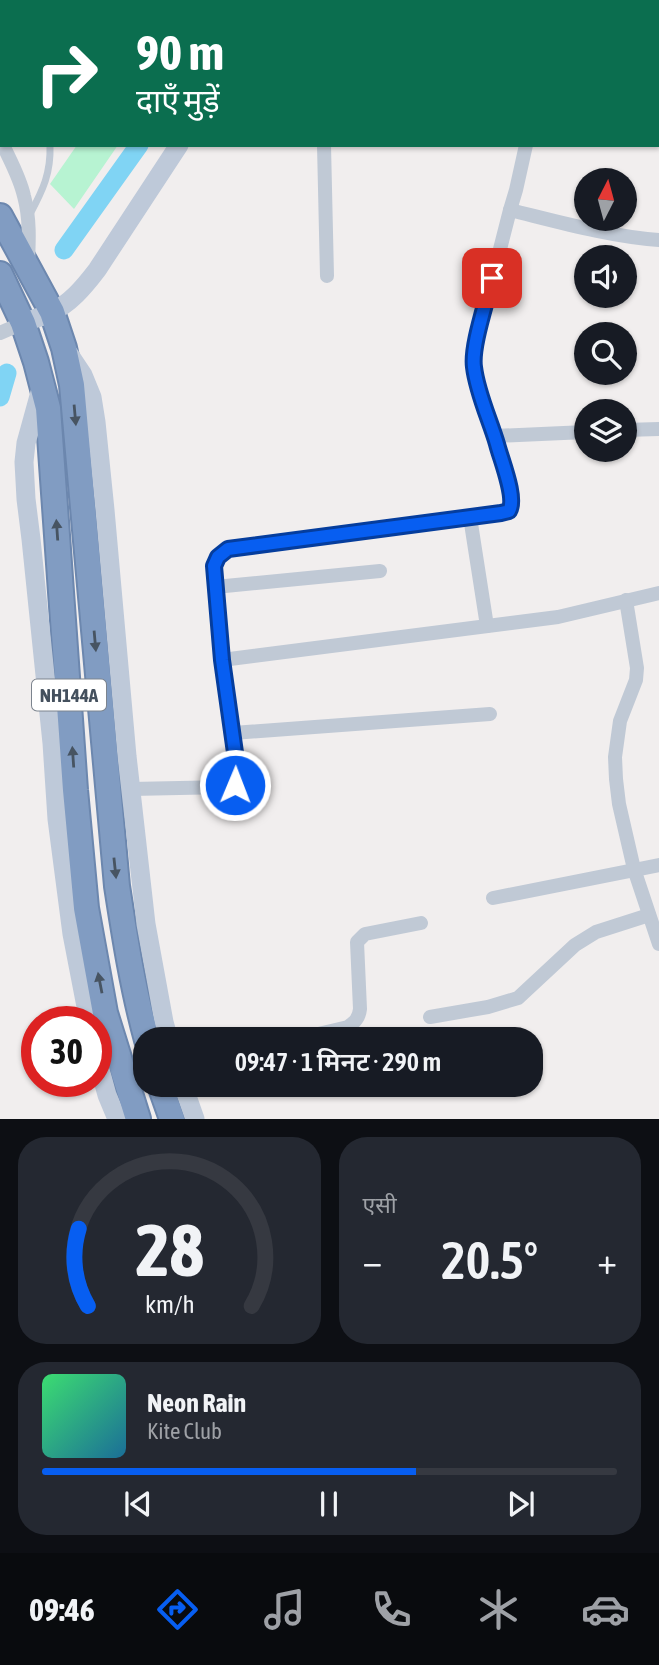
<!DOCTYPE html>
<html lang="hi">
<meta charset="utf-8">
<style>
body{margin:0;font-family:"Asap Condensed","Noto Sans Devanagari",sans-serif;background:#242831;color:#f1f3f6;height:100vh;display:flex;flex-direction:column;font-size:26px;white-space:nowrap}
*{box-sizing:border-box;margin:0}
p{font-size:23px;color:#9ea1a6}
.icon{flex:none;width:38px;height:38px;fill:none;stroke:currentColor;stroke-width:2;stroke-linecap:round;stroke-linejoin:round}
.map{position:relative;height:1119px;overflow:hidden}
.details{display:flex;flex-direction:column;gap:18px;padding:18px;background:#0d0f14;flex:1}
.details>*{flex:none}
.hud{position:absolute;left:0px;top:0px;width:660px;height:147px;box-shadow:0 2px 5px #0004;background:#0b6e4f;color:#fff;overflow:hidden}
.needle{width:46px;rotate:6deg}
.tools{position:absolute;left:574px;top:168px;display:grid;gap:14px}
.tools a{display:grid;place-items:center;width:63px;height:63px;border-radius:50%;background:#171b24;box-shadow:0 2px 5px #0004;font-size:35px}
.speed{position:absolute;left:21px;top:1006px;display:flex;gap:14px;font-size:35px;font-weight:700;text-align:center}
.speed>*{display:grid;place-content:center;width:91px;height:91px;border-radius:50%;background:#171b24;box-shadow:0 2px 5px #0004;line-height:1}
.speed .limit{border:10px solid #d22;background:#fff;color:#111}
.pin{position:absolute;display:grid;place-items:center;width:60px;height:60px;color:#fff;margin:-30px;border-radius:14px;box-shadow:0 4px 10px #0006}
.me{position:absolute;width:77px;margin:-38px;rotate:1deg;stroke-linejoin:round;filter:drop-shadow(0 0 5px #0008)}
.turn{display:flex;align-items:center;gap:24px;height:147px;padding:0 21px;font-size:32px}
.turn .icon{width:91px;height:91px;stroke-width:2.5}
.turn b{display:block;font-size:49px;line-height:60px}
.big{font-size:52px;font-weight:600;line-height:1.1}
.details .widget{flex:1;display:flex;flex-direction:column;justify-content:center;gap:10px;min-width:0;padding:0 24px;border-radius:28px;background:#242831}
.details .dial{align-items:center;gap:0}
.dial svg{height:182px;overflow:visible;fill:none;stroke:#363941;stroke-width:7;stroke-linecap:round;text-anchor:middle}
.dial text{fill:#f1f3f6;stroke:none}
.song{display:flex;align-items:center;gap:21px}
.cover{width:84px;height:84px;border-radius:10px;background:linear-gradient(135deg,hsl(140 70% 55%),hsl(200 70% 35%))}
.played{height:7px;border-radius:4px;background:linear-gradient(90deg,#075ef1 65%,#363941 65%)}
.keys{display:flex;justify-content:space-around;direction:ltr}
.heat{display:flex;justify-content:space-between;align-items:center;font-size:38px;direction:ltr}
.details .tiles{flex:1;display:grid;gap:18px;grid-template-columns:1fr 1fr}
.widget:last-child{grid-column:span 2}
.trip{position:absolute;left:133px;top:1027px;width:410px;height:70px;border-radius:28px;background:#171b24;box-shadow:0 2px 5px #0004;font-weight:600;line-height:70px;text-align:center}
.dock{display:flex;height:112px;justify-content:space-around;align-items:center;background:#090b0e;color:#9ea1a6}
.dock .icon{width:49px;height:49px}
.dock .selected{color:#075ef1}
.dock b{font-size:32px;color:#f1f3f6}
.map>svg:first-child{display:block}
.green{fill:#b7f3d2}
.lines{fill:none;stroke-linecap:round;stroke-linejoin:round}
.canal{stroke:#80d4f4;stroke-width:19}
.highway-casing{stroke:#6c87ae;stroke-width:28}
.lane{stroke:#c0c9d5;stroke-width:7}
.street{stroke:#c0c9d5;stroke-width:14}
.secondary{stroke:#bec9d9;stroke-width:19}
.highway{stroke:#819cc2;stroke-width:24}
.oneway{fill:#475462}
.route-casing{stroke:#053d9d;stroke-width:18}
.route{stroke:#075ef1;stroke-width:12}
.labels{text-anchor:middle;stroke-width:6;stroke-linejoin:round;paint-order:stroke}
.shield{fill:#fff;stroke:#7c848e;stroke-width:2}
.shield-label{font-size:19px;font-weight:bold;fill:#44505d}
</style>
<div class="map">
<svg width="659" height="1119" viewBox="0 0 659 1119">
<rect width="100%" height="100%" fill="#f1eeee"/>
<polygon class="green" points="77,145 118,145 74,209 50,184"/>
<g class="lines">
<g class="canal">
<polyline points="241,2 242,0"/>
<polyline points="64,250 139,145"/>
<polyline points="0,397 7,373"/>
</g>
<g class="highway-casing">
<g id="highway">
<path d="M0 216 52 312 64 348 72 385 117 886C125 938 133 989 147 1040"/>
<polyline points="0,274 23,323 36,362 48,408 75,790 86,908 105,1013 138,1119"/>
<polyline points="160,1085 172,1119"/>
</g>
</g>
<g class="lane">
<polyline points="23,0 23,2"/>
<path d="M30 214C43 190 51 173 50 145"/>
</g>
<g class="street">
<polyline points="551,2 551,0"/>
<path d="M3 145C11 162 20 178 24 196 30 218 29 240 28 262"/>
<polyline points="324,145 327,276"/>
<path d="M510 210C559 222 608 236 659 240"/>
<polyline points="0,333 23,323"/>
<polyline points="625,430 659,429"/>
<path d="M495 436C486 407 471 377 475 347L510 210 516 190 526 145"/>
<polyline points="470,517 487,626"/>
<polyline points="215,587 380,571"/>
<polyline points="626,600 637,668 636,680 620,721 615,757 616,779 619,804 634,869 659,944"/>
<polyline points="222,660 558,617 659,593"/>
<polyline points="233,733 490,714"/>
<polyline points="131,789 228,787 235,785 239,780 222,660 214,566 218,557 228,549 509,511 512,506 512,499 495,436 586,432"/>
<polyline points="493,898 659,865"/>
<polyline points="430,1017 488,1007 518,998 575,945 596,932 649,915"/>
<path d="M293 1040 348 1027C355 1022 359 1018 360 1009L357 942 365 934 421 923"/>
</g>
<g class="secondary">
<polyline points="274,2 276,0"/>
<path d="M23 323C32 319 42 317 50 313 70 304 84 287 97 270L179 145"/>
<polyline points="67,351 83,375 92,397 96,422 105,510 127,756 146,924 164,1022 169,1040"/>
<polyline points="42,385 26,443 24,462 26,499 31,539 52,743 57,819 72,934 89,1022"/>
<polyline points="96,1055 107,1095 117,1119"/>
<polyline points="183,1085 195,1119"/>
</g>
<use href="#highway" class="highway"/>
</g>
<defs><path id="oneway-solid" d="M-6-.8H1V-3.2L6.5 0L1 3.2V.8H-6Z" transform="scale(1.75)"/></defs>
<g class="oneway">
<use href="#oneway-solid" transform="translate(75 415) rotate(85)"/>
<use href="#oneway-solid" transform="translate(57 530) rotate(-94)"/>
<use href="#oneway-solid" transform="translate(95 641) rotate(85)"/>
<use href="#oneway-solid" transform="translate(73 757) rotate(-94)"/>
<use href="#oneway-solid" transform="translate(115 868) rotate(84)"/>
<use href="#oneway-solid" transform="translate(100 983) rotate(-101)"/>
</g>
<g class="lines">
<g class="route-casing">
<path id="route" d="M235 785 239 780 238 774 222 660 214 566 218 557 228 549 501 513 509 511C517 498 501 460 497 444 490 420 477 393 474 367 471 346 487 301 492 278"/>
</g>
<use href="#route" class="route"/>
</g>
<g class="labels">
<rect class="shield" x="32" y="679.5" width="74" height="31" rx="5"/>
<g class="shield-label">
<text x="69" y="702">NH144A</text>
</g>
</g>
</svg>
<div class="tools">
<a><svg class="needle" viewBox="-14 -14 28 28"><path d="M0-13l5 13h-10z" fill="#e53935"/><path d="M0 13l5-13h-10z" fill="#9ea1a6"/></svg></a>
<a><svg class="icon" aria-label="sound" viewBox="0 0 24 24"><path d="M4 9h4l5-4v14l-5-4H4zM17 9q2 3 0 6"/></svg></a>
<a><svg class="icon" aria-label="search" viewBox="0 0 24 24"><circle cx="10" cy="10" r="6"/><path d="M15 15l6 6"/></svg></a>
<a><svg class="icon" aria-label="layers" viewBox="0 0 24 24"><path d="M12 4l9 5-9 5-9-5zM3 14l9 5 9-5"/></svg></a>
</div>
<div class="speed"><div class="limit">30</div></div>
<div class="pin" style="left:492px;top:278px;background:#d93025"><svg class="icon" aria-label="arrive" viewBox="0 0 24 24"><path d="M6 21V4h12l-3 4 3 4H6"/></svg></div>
<svg class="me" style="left:235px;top:785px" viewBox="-20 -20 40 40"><circle r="17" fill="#075ef1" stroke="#fff" stroke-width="3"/><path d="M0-11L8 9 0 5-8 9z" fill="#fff"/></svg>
<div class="trip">09:47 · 1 मिनट · 290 m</div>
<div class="hud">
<div class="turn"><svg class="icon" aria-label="right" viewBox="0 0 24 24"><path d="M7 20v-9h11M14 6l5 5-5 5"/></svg><div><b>90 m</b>दाएँ मुड़ें</div></div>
</div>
</div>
<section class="details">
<div class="tiles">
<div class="widget dial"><svg viewBox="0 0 100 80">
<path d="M14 69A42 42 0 1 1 86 69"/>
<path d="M14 69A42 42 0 0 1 10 35" stroke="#075ef1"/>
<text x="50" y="56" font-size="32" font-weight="700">28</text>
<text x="50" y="72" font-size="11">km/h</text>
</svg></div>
<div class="widget"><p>एसी</p>
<div class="heat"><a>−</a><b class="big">20.5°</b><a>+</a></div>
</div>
<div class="widget">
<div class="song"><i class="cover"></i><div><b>Neon Rain</b><p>Kite Club</p></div></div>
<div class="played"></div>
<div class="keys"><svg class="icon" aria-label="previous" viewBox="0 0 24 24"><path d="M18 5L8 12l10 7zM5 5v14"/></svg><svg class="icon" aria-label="pause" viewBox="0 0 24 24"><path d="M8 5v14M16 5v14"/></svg><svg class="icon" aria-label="next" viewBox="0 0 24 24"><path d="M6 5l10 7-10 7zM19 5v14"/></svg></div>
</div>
</div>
</section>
<nav class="dock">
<b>09:46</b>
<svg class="icon selected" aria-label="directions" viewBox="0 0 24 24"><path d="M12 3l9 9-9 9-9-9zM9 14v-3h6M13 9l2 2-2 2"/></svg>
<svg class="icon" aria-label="music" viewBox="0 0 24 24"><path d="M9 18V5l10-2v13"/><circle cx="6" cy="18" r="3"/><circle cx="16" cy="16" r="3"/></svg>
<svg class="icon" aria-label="phone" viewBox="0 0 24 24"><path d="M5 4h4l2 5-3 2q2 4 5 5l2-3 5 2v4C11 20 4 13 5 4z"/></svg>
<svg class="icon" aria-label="climate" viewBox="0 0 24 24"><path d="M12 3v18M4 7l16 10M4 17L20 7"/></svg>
<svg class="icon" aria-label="car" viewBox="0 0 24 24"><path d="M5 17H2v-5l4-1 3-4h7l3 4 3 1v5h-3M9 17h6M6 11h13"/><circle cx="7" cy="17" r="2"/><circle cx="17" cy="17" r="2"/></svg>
</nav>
